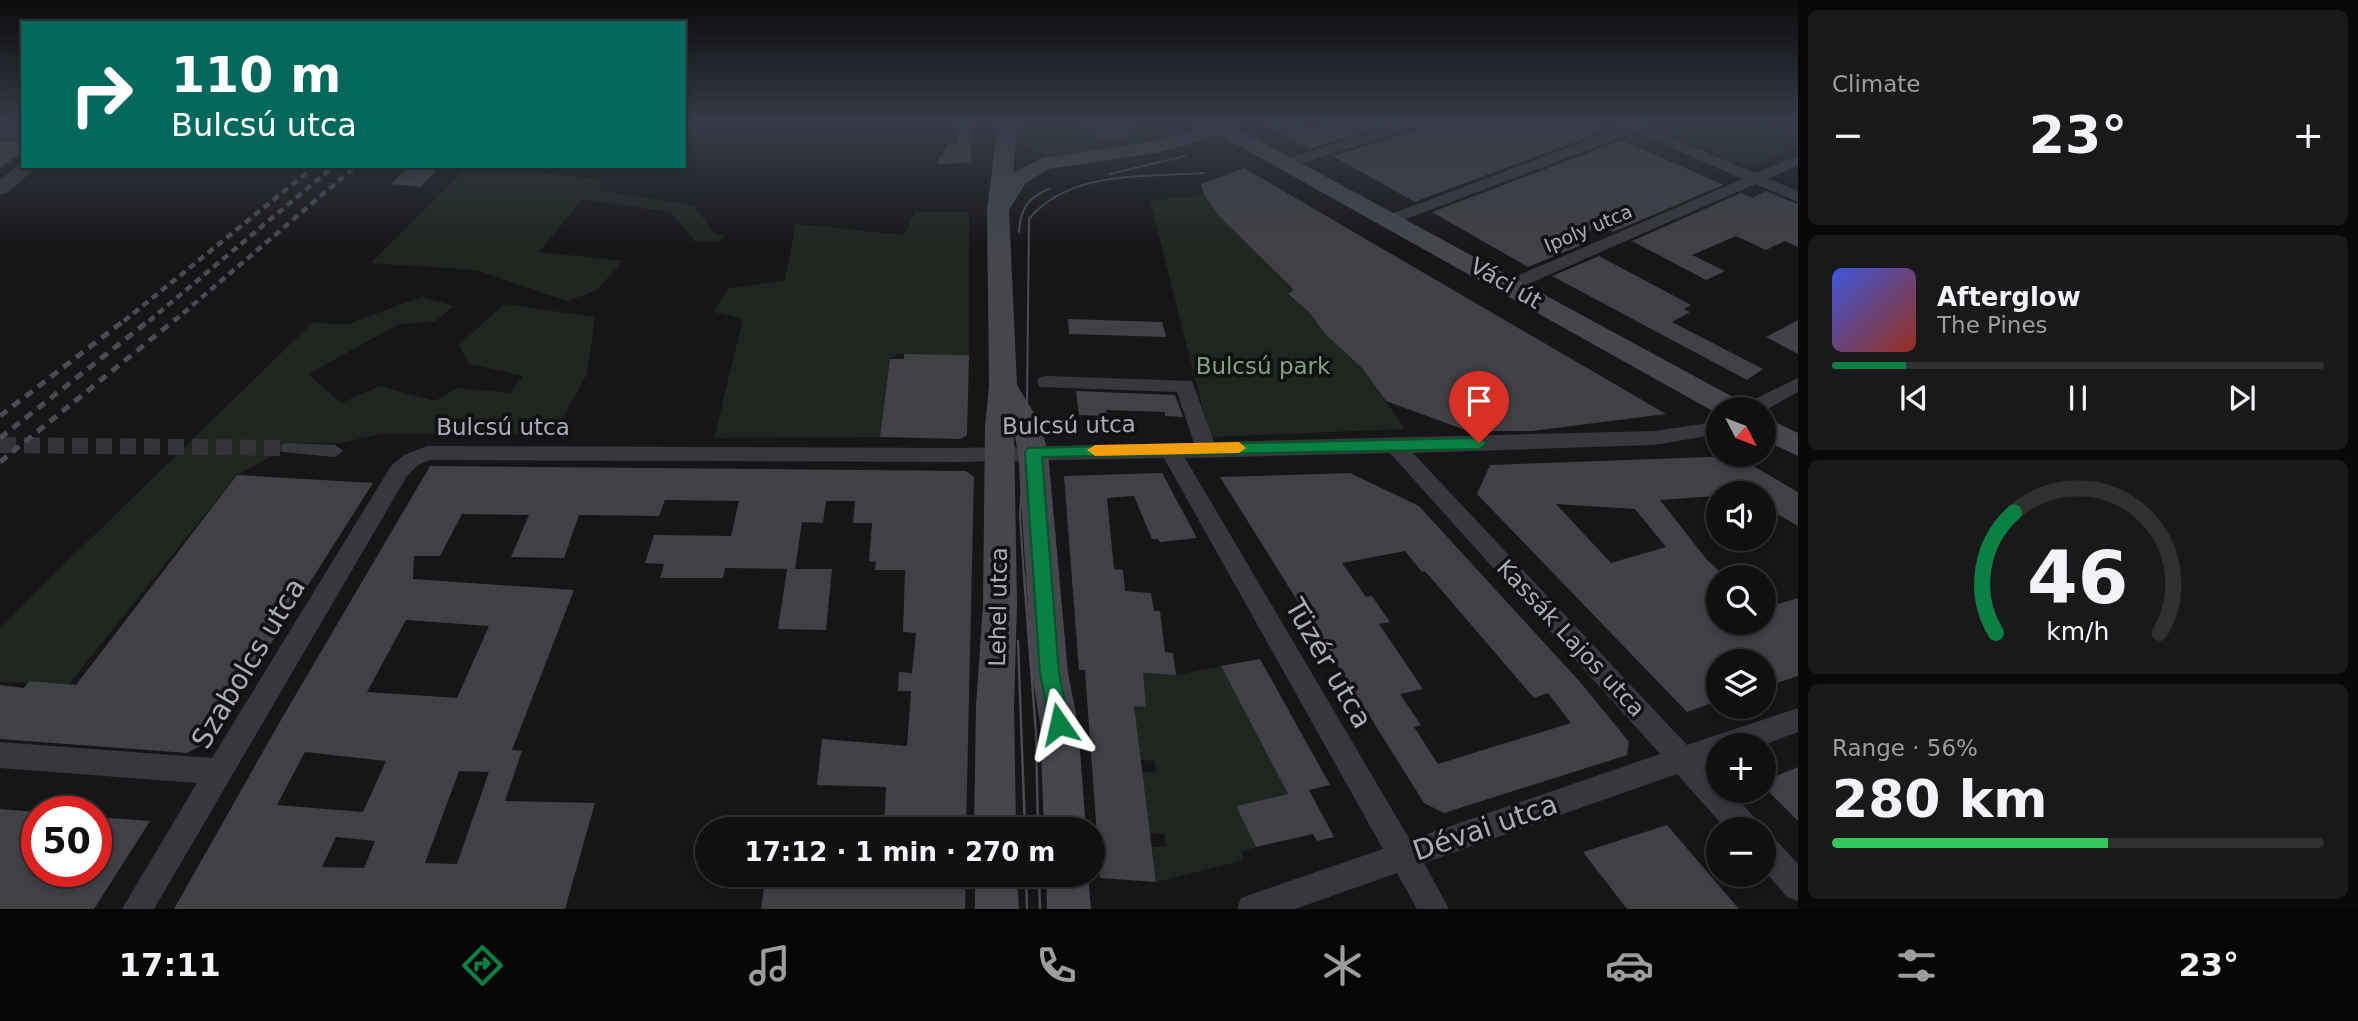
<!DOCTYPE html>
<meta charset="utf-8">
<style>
body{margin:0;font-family:"DejaVu Sans",sans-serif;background:#19191b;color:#f1f3f6;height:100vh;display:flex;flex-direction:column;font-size:26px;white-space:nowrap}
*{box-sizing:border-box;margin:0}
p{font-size:23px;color:#9c9d9f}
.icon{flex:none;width:38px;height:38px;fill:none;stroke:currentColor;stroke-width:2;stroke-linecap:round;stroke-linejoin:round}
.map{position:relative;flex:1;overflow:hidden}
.sheet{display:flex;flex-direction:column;gap:10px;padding:10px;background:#09090a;width:560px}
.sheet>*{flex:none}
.top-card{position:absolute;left:21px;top:21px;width:665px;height:147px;border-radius:0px;box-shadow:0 4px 10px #0003,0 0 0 2px #303032;background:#00695c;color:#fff;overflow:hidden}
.needle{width:46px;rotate:132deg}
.fabs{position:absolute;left:1706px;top:397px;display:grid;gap:14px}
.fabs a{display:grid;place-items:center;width:70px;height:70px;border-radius:50%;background:#101012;box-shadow:0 4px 10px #0003,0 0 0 2px #303032;font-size:35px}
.speed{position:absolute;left:21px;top:796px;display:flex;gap:14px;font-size:35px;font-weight:700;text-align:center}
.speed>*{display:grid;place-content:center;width:91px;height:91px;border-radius:50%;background:#101012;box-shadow:0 4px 10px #0003,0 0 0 2px #303032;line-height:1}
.speed .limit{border:10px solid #d22;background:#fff;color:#111}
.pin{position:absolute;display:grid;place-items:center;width:60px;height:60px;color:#fff;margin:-72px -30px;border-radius:50% 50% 50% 0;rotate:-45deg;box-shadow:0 0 7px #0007}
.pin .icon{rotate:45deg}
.me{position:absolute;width:77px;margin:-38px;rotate:349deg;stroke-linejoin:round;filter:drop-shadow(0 0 5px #0008)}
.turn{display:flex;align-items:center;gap:24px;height:147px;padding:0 35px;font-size:32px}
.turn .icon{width:91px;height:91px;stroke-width:2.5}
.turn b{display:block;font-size:49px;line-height:60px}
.big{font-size:52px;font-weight:700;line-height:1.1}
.sheet .widget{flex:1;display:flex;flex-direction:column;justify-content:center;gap:10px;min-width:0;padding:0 24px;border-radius:10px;background:#19191b}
.sheet .dial{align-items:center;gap:0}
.dial svg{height:182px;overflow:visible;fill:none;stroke:#303032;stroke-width:7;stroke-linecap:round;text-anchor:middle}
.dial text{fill:#f1f3f6;stroke:none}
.song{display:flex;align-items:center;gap:21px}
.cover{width:84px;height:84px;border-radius:10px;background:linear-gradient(135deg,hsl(230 70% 55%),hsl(10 70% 35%))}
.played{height:7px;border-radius:4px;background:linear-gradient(90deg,#0b8043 15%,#303032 15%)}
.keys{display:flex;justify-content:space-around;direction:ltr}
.heat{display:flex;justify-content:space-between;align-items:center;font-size:38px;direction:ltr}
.charge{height:10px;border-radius:5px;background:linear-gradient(90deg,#34c759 56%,#303032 0)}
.trip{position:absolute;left:695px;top:817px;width:410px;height:70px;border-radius:35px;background:#101012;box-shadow:0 4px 10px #0003,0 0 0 2px #303032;font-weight:700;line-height:70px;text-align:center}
.dock{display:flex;height:112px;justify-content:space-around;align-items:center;background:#060607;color:#9c9d9f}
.dock .icon{width:49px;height:49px}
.dock .on{color:#0b8043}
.dock b{font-size:32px;color:#f1f3f6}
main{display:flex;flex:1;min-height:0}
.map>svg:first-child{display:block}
.green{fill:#1e261f}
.building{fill:#404145;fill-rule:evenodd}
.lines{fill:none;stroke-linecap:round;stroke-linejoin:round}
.pedestrian-tunnel{stroke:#333438;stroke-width:16;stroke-dasharray:16 8;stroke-linecap:butt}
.pedestrian{fill:#37383d;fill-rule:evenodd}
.minor{fill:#37383d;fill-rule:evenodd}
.tertiary{fill:#37383d;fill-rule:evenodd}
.secondary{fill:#45474d;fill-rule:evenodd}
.tram-far1{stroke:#4a4c52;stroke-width:2}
.tram{stroke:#4a4c52;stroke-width:2.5}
.rail-far1{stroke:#4a4c52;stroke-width:4.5;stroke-dasharray:7 5;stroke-linecap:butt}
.rail{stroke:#4a4c52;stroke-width:5;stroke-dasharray:9 7;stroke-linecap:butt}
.route{fill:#0b8043;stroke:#07532c;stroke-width:2}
.slow{fill:#f59e0b}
.labels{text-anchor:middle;stroke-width:7;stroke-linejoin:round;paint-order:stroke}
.far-street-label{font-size:19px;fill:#a8adb8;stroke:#111113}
.street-label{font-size:23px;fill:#a8adb8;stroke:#111113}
.park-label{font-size:23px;fill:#7fa381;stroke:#111113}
.near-street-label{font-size:28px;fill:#a8adb8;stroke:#111113}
</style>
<main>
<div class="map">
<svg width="1798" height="909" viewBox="0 0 1798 909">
<rect width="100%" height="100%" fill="#161618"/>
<g class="green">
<path d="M1021 123H1167L1162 125 1176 135C1144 143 1067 163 1036 152 1032 151 1027 146 1024 143Z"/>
<polygon points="1643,123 1770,123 1766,125 1798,138 1798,147 1749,168"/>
<polygon points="469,166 600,179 599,190 695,206 713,233 725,236 719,242 696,242 670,212 582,199 539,252 624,261 595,291 567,301 476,270 371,263"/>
<polygon points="1204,195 1220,217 1294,290 1288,295 1310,313 1325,334 1362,368 1405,429 1210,437 1150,201"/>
<polygon points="915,212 969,212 969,355 899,354 890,358 880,437 714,438 743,319 714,312 727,289 785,280 796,224 904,235"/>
<polygon points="422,297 453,306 436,321 397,325 308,374 341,403 380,386 435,401 457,388 511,393 523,376 469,364 459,345 504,304 595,317 587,374 554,434 381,434 341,443 292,443 288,448 237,475 69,684 0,682 0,627 312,323 347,324"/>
<polygon points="1221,666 1288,794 1236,806 1256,847 1241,852 1244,860 1156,882 1152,847 1166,847 1164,834 1149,833 1142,772 1156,772 1155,761 1140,760 1134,706 1146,706 1145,698 1134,697 1131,673 1176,675"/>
</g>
<g class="building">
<polygon points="958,123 972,123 971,163 936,164 950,142 957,143"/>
<polygon points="1083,123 1140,123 1124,138 1115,140 1098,139"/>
<polygon points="1263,123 1296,123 1311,131 1337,123 1394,123 1309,149"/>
<polygon points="1425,123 1585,123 1604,131 1415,202 1333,156 1421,129"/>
<polygon points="1622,140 1723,185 1613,232 1594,222 1582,245 1528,267 1432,212"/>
<polygon points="0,141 23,141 23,151 0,168"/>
<polygon points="410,166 441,166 420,187 391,184"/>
<polygon points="1244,168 1666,414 1532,431 1468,431 1386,401 1362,368 1325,334 1310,313 1288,294 1294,290 1220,217 1204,195 1201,184"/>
<polygon points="1766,191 1798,204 1798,247 1785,241 1766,250 1736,236 1692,255 1725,271 1706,280 1632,241 1741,193 1752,198"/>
<polygon points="1599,256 1691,305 1684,309 1690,312 1672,322 1763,369 1747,380 1552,276"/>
<polygon points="1068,319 1162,322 1166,337 1069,334"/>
<polygon points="1798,320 1798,354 1766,337"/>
<polygon points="904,354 969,355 967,435 961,439 880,437 890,359 904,359"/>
<polygon points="1076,391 1175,395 1183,417 1165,416 1165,412 1106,410 1107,416 1079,415"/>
<path d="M1736 456 1798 492V526L1764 506V494H1714L1716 496 1660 500 1707 560 1718 570V623H1764V608L1798 598V676L1764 687V662H1718V701L1687 712 1477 494 1490 465ZM1556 504 1635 509 1666 547 1611 563Z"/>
<path d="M430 466 966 471 974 477 966 830H884L886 787 817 785 822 739 907 746 911 691H898L899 672 912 673 916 633 903 632 905 570H875L876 562 869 561 872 523H853L855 501H826L823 523 802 522 795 569 725 568 723 578H660L664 564 645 563 654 535 731 536 739 501 665 500 659 516 579 515 564 558 511 557 529 515 462 514 440 556H414L413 579 574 590 512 750 522 751 505 801 595 803 565 909H174L278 725ZM406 620 489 626 457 698 367 692ZM305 752 386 761 363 812 277 805ZM459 771 489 772 457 864 425 863ZM336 837 375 841 364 868 322 867Z"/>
<polygon points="1162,473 1197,538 1160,542 1158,539 1152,539 1134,496 1107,498 1114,569 1123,570 1125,591 1151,593 1154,611 1160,611 1165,652 1173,653 1176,675 1143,673 1146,707 1134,706 1156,882 1100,878 1085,670 1079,670 1064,476"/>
<path d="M1350 473 1419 506 1581 683 1629 742 1627 755 1444 813 1424 803 1220 477ZM1405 551 1422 572 1425 571 1534 698 1548 693 1571 723 1438 764 1414 727 1421 725 1400 694 1423 689 1379 624 1390 622 1372 596 1366 597 1342 563Z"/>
<polygon points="237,475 373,483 209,741 187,753 0,739 0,685 24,688 29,681 76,685"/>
<polygon points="787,569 832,569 826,630 778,629"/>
<polygon points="1260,659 1330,785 1309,790 1334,837 1317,841 1313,834 1256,847 1236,806 1288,794 1221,666"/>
<polygon points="1798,767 1798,821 1764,787 1764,781"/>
<polygon points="0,809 37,812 37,872 96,872 96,817 150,821 94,909 0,909"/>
<polygon points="1667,825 1739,909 1627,909 1583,852"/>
<polygon points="766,875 966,875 965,909 761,909"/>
</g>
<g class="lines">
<polyline class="pedestrian-tunnel" points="0,445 288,448"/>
<polygon class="pedestrian" points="288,443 335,445 343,451 335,457 282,452 280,448 282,444"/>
<g class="minor">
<polygon points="1402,123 1422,123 1420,126 1293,166 1283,166 1281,163 1283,160"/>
<polygon points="1619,123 1637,123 1755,173 1798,156 1798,165 1768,179 1798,191 1798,202 1755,184 1517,289 1505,289 1502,285 1505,281 1743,179 1635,132 1398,222 1392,224 1384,219 1386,216 1623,127"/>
<path d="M1047 376 1192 381 1214 442 1654 431 1702 424 1718 417V432L1713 435 1654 445 1413 453 1687 745 1798 708V732L1760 746H1718V759L1705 764 1718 779V791H1730L1757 820 1761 830H1727L1677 774 1424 863 1449 909H1417L1397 873 1295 909H1237L1241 898 1252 894 1383 849 1164 458 959 462 430 460 418 465 407 476 154 909H122L197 783 0 768V742L212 758 391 466 404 455 427 446 959 448 1194 443 1177 392 1040 387 1037 382 1040 377ZM1390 453 1660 754 1410 840 1185 458Z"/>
<polygon points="1798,378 1798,392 1764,411 1740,410 1743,405"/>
<polygon points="1764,833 1774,838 1798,864 1798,901 1787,897 1764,870"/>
</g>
<g class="tertiary">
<rect x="0" y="128" width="23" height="10"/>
<polygon points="22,162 23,166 38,166 7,193 0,195 0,180"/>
</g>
<g class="secondary">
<polygon points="998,123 1018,123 1013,173 1042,158 1155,141 1186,133 1203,123 1227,123 1744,403 1748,410 1718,410 1718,414 1216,133 1200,141 1156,153 1048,169 1025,184 1009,210 1017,385 1040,423 1048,452 1068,673 1078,724 1086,830 1044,830 1040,724 1032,673 1018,452 1014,432 1017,604 1014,707 1016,830 974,830 976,707 983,604 985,427 989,385 987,210"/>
<polygon points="1764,417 1798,433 1798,456 1764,440"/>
<polygon points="975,875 1017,875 1019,909 975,909"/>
<polygon points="1046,875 1088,875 1091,909 1047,909"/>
</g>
<g class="tram-far1">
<polyline points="1110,174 1185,156"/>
<path d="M1019 232C1020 210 1028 197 1049 189"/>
<path d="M1024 577 1020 516 1027 403 1029 219C1069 170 1146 177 1204 173"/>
</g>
<g class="tram">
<polyline points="1024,575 1036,733 1038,830"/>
<polyline points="1018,641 1025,830"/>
<polyline points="1026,875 1027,909"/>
<polyline points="1039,875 1040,909"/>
</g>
<g class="rail-far1">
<polyline points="124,321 315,166"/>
<polyline points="149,321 334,166"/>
<polyline points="174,321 356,166"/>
</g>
<g class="rail">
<polyline points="0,416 126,319"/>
<polyline points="0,438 151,319"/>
<polyline points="0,462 176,319"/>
</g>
</g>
<linearGradient id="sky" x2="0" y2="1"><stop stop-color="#0c0c0d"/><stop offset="0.49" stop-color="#363c48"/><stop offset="1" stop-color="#363c48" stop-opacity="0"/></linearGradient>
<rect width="1798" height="250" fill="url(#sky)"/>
<polygon class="route" points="1479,438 1487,443 1479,449 1042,457 1059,673 1069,724 1066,731 1059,733 1052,731 1040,673 1025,452 1028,448"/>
<polygon class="slow" points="1239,442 1246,448 1239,453 1095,456 1087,450 1095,445"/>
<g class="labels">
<g class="far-street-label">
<text transform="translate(1588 228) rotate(-23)" y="7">Ipoly utca</text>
</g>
<g class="street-label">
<text transform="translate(1506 283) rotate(30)" y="8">Váci út</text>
<text transform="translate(1069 425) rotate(-1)" y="8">Bulcsú utca</text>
<text x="503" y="435">Bulcsú utca</text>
<text transform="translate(998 607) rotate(-89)" y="8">Lehel utca</text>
<text transform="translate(1571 638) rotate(47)" y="8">Kassák Lajos utca</text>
</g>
<g class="park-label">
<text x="1263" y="374">Bulcsú park</text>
</g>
<g class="near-street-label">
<text transform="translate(248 663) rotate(-59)" y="10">Szabolcs utca</text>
<text transform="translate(1329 663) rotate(60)" y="10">Tüzér utca</text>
<text transform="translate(1485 827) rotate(-19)" y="10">Dévai utca</text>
</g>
</g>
</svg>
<div class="fabs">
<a><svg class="needle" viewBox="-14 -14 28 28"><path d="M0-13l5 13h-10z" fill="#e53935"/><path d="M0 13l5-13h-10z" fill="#9c9d9f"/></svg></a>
<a><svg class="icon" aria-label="sound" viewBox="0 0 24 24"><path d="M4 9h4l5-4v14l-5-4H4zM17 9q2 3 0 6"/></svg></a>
<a><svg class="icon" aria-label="search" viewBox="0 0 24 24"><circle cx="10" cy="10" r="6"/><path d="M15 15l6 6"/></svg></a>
<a><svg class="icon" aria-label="layers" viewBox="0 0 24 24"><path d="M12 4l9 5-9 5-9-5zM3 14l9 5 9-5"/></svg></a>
<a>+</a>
<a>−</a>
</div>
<div class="speed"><div class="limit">50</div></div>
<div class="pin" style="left:1479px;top:443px;background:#d93025"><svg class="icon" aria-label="arrive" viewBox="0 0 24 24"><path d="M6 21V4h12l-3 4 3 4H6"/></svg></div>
<svg class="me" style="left:1059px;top:724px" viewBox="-20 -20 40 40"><path d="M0-17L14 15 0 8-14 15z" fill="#0b8043" stroke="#fff" stroke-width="4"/></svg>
<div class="trip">17:12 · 1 min · 270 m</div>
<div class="top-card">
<div class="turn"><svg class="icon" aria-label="right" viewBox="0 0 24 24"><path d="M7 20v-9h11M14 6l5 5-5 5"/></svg><div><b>110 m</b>Bulcsú utca</div></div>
</div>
</div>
<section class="sheet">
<div class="widget"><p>Climate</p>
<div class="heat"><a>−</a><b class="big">23°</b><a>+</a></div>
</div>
<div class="widget">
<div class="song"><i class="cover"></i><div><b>Afterglow</b><p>The Pines</p></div></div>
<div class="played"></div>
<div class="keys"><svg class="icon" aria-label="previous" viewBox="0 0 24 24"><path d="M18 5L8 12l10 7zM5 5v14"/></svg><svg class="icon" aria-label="pause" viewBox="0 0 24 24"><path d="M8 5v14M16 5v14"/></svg><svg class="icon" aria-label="next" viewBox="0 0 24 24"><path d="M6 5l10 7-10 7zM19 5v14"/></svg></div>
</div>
<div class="widget dial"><svg viewBox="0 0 100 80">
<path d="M14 69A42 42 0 1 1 86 69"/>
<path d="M14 69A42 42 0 0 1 22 16" stroke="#0b8043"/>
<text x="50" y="56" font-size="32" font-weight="700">46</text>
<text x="50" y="72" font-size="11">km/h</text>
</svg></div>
<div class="widget"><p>Range · 56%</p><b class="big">280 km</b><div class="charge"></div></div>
</section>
</main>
<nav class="dock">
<b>17:11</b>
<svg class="icon on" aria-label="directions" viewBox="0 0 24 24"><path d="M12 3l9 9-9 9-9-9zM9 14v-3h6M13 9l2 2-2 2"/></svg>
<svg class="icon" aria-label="music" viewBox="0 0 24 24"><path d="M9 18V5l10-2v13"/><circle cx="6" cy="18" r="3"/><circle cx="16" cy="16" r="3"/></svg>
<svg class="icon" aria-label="phone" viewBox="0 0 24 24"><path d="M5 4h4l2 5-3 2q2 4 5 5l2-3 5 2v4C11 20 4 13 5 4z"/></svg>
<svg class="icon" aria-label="climate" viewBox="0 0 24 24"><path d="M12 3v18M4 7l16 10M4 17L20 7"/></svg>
<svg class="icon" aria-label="car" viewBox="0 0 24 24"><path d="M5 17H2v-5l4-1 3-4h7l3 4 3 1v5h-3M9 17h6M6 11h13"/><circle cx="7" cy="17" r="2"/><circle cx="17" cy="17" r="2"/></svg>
<svg class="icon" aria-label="filters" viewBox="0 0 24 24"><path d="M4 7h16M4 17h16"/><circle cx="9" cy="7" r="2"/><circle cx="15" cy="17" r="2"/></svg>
<b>23°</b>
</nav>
